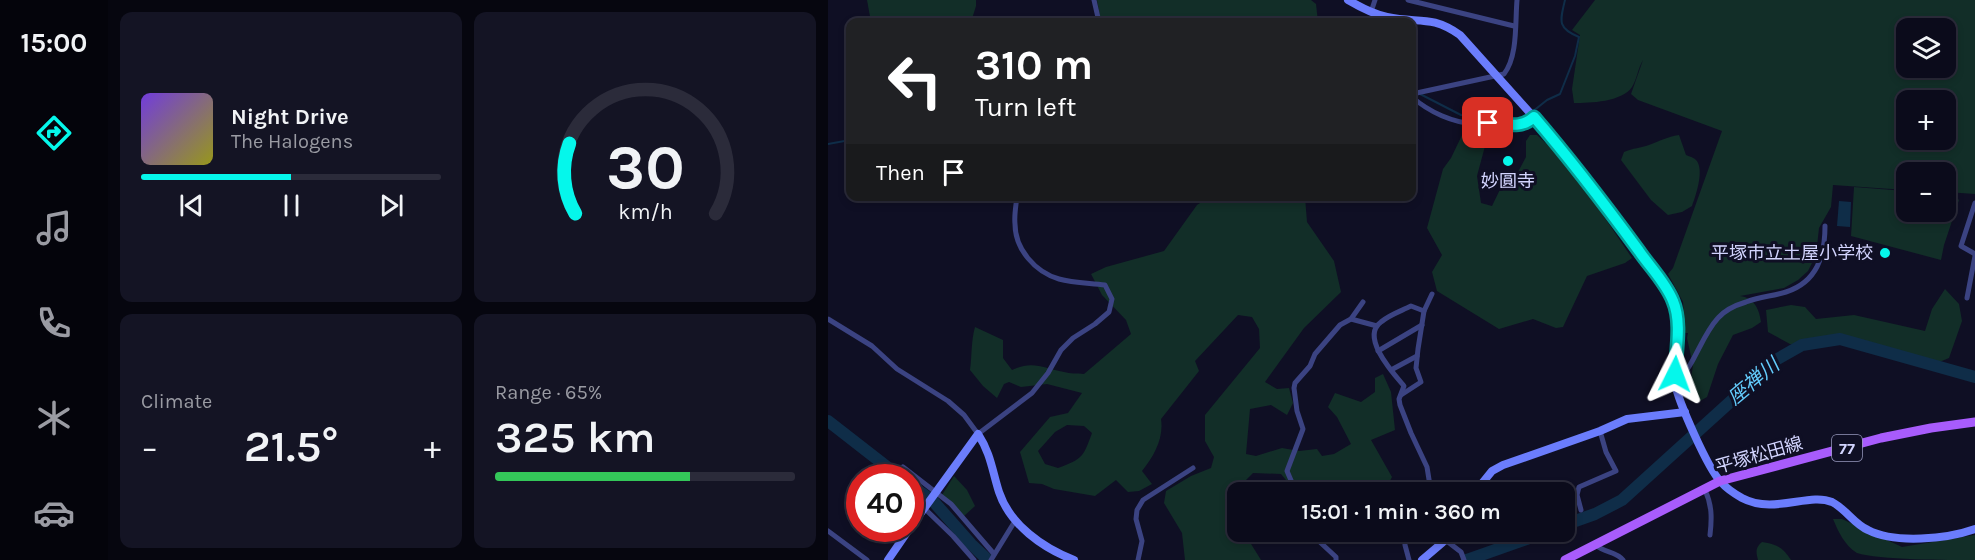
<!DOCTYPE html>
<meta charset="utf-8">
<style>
body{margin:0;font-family:Karla,"Noto Sans JP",sans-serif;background:#141424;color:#f1f3f6;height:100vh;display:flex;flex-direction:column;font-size:22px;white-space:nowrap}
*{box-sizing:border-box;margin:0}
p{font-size:20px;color:#9a9ba3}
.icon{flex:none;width:33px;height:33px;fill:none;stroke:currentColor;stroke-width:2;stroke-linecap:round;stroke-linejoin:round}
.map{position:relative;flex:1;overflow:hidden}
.sheet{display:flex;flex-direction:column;gap:12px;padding:12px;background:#06060f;width:720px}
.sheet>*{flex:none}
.top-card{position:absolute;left:18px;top:18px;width:570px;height:183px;border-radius:12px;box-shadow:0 3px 9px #0003,0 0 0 2px #2b2b3a;background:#202124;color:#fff;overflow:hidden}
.fabs{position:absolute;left:1068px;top:18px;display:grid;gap:12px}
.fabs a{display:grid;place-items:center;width:60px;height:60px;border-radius:12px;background:#0b0b1b;box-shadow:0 3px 9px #0003,0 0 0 2px #2b2b3a;font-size:30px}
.speed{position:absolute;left:18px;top:464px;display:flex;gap:12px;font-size:30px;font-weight:700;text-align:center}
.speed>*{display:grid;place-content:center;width:78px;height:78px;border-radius:50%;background:#0b0b1b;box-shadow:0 3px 9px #0003,0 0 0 2px #2b2b3a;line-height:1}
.speed .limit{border:9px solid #d22;background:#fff;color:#111}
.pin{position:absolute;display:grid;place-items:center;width:51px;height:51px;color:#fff;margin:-26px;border-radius:12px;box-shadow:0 3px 9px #0006}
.me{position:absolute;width:66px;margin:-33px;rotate:3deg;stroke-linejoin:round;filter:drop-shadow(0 0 4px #0008)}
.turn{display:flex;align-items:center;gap:21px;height:126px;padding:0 30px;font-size:27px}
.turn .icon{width:78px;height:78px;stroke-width:2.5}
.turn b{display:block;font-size:42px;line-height:51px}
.then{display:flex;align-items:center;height:57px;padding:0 30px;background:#0003;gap:12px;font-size:22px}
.big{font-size:45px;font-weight:600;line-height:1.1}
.sheet .card{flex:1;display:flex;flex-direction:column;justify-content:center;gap:9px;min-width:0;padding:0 21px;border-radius:12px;background:#141424}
.sheet .dial{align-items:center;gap:0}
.dial svg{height:156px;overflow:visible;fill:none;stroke:#2b2b3a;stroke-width:7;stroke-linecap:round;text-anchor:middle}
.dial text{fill:#f1f3f6;stroke:none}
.song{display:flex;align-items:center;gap:18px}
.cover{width:72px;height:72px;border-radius:9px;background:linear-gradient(135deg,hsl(260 70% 55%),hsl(60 70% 35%))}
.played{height:6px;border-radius:3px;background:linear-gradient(90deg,#05f7eb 50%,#2b2b3a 50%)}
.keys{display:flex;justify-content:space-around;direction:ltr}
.heat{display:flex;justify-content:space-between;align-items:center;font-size:33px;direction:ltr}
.charge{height:9px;border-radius:4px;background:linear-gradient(90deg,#34c759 65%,#2b2b3a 0)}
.sheet .tiles{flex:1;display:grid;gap:12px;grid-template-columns:repeat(2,1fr)}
.trip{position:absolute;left:399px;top:482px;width:348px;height:60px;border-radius:12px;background:#0b0b1b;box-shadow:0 3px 9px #0003,0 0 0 2px #2b2b3a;font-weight:600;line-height:60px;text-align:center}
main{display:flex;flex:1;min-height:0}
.tabs{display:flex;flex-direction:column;width:108px;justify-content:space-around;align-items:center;background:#04040b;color:#9a9ba3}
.tabs .icon{width:42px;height:42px}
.tabs .on{color:#05f7eb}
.tabs b{font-size:27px;color:#f1f3f6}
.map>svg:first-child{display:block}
.green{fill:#122e28;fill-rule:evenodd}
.water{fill:#0f2d48}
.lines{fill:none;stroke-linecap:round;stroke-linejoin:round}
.stream{stroke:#0f2d48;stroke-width:2}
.river{stroke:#0f2d48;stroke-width:12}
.street{stroke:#3b4382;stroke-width:5}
.secondary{stroke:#6b7dfc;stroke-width:8}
.primary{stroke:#a85cfc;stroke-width:9}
.route-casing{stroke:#03a199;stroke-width:15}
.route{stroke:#05f7eb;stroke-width:10}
.poi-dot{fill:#05f7eb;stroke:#0f0f24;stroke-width:2}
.labels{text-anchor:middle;stroke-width:6;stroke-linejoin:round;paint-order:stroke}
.shield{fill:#0f0f24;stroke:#9899bd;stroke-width:1.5}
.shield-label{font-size:16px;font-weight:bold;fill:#d2d4fe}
.poi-label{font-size:18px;fill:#d2d4fe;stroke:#0f0f24}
.street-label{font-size:18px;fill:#d2d4fe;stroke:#0f0f24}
.water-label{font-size:20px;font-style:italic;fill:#63ccfc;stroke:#0f0f24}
</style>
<main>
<nav class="tabs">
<b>15:00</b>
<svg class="icon on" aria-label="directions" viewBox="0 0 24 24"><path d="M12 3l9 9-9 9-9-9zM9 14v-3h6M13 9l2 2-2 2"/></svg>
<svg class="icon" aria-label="music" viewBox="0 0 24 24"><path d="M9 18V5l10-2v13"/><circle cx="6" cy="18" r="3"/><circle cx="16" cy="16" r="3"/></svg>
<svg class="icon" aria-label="phone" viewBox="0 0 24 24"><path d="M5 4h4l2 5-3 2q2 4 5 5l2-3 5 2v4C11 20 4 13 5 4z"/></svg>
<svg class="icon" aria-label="climate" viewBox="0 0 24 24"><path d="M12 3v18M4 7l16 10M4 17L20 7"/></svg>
<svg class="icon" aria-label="car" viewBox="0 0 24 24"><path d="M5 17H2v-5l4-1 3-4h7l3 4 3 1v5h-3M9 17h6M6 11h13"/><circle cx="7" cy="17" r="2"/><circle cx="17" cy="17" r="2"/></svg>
</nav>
<section class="sheet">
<div class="tiles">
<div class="card">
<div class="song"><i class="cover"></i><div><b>Night Drive</b><p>The Halogens</p></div></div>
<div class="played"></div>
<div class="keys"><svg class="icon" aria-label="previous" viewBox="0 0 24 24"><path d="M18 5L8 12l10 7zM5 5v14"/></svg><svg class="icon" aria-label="pause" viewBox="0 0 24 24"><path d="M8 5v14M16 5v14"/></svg><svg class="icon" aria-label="next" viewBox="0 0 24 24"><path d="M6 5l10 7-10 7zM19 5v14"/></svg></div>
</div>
<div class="card dial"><svg viewBox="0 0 100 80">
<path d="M14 69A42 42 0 1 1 86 69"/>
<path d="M14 69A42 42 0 0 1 11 33" stroke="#05f7eb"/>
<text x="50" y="56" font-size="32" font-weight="700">30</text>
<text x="50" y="72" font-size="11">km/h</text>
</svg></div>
<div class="card"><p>Climate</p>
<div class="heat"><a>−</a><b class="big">21.5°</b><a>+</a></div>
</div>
<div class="card"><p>Range · 65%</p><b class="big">325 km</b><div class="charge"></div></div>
</div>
</section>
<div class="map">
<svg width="1147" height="560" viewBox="0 0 1147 560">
<rect width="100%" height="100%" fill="#0f0f24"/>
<g class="green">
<polygon points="39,0 148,0 148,6 143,22 43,22"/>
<polygon points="269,0 483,0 488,4 490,22 273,22"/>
<path d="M767 0H1147V194L1118 192V172H1078V190L1005 185 1003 207 991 228 988 255 980 271 970 280 956 288 912 296C926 298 931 308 933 322L924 328 905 335 890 364 879 397 872 401 863 398 861 392 865 365 859 338 860 333H857L855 302 840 274 845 268 894 131 810 100 803 94 815 60C810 68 809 79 804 87 794 102 762 103 746 103L744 89 752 35 744 30ZM1078 28H1118V68H1078ZM1078 100H1118V140H1078Z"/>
<polygon points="636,131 655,132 660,135 649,176 653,203 664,206 681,171 690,172 698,157 698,141 702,135 709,135 741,165 804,258 797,263 759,276 735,327 728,328 705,319 671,329 609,291 604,272 614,255 599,228 615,169 623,158"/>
<path d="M851 135 858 155C863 157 868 158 870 163 875 174 868 195 864 206L854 212 840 215 823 200 793 160 796 152C805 148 813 148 821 145 832 141 839 137 851 135Z"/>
<polygon points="1026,187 1078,191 1078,212 1118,212 1118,193 1125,194 1131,200 1116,245 1113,260 1023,236"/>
<path d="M381 197H477L479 222 506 261 513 292 476 328 437 382 449 389 461 388 465 403 459 415 443 405 422 409 418 454 428 456 454 448 471 451 489 449 494 456 506 454 523 444 509 417 500 407 507 393 533 402 547 392V378L555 374 563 392 567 430 543 440 564 477 556 492H468L453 474 425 473 414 484 405 503 409 516 410 531H415L433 560H357L354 533 336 503 338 491 363 476 383 468 386 457 377 441V415L432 348 431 329 424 317 410 315 367 361 371 371 333 419C336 438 326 456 314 471L324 484 311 491 300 492 288 480 267 496 226 489 214 484 201 483 192 452 222 417 240 413 254 393 219 384 193 387 181 382 176 384 169 398 155 386 142 370C144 355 143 341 147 327L175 340V358L184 370C204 360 216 368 236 372 242 374 249 373 256 374L303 334 298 320 274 295 263 274 278 267 336 251 369 205ZM239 425 256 426 264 433C255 458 254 459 230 468L217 464 210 451 227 432Z"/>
<polygon points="1117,289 1131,304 1134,321 1121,358 1109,363 1077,358 1020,344 991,345 962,344 940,332 938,310 963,305 977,307 988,319 1026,315 1097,331 1104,309"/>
<polygon points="126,476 139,490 147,506 136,516 114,495"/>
<path d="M1005 519H1014L1074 547 1147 535V560C1121 560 1050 560 1029 553 1017 546 1010 531 1005 519Z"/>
<path d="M934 542C949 544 955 548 963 560H930C928 552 927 548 934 542Z"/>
</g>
<polygon class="water" points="1011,201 1023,202 1022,227 1009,226"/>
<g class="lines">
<g class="stream">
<polyline points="592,94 633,115 689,119 700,116"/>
<path d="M704 112 719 100 732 94 747 56 751 37C729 28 732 21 737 0"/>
<polyline points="0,144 22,140"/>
</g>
<g class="river">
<polyline points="0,421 72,477"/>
<polyline points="82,485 105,501 143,544 160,560"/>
<polyline points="736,525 767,514 794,500 912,393 939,365 974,345 1012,339 1147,377"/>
<polyline points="639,560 721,531"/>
</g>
<g class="street">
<polyline points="266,0 271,22"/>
<polyline points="580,0 686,26"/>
<polyline points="543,12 547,0"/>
<path d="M584 94 676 74C690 56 687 23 689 0"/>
<path d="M584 97C601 112 625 123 648 124 654 124 660 122 666 123 681 124 694 129 706 117"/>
<polyline points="1147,203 1133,246 1147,254"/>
<polyline points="1139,298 1147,256"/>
<path d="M596 311 583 306C573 311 561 315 553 322 532 337 565 373 576 386L571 399 572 405 583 433 599 467 603 492"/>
<path d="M0 319 44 346 69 369 120 401 136 415 150 434 204 393 220 373 233 350 245 338 267 324 281 312 284 299 277 285C261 283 245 283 231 279 207 272 187 249 187 224 186 215 188 206 189 196"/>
<polyline points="523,319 549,326"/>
<polyline points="550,351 594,325"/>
<polyline points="563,370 589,356"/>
<path d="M847 383C852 377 858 372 862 365 871 350 878 331 890 318 897 310 908 305 918 302 931 297 945 296 958 292 989 282 997 256 997 226"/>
<polyline points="573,395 593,382 588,368 590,349 596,311 604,294"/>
<polyline points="75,467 123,504 166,554"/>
<polyline points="570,487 571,492"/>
<path d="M877 490C884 505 884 518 882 535"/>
<polyline points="468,492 459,471 475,429 469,411 466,388 467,383 482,366 487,354 512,325 523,319 535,302"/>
<polyline points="96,508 125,536 146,560"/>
<polyline points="753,510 749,495 751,487 788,471 778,452 772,431"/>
<polyline points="0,531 39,560"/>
<polyline points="480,531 508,557 508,560"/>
<polyline points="576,531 577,545 581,560"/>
<polyline points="608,531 614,543 620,542 633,552 636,560"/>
<path d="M768 545C776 553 788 551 795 560"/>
<polyline points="163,560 187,521"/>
<polyline points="310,560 314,541 308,519 309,510 315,500 365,468"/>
</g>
<g class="secondary">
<path d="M520 0C532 7 545 14 559 17 590 24 602 14 632 35L737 152 839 289C857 322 843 349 847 383 850 401 880 469 893 482 898 488 907 494 914 498 946 515 981 492 1004 502 1018 509 1026 524 1040 530 1067 544 1119 539 1147 529"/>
<polyline points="647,492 664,471 675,465 772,431 799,419 857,412"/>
<path d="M82 528 150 434C163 454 164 470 171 492 182 525 215 548 246 560"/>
<polyline points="60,560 82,528"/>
<polyline points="594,560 614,543 622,531"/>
</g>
<polyline class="primary" points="737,560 892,481 1053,438 1103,428 1147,422"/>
</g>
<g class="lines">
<g class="route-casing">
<path id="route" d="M660 123C677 123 692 130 706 117 743 160 778 206 811 251 822 267 838 283 845 301 854 322 848 351 847 374"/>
</g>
<use href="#route" class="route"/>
</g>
<g class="poi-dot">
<circle cx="680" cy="161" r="6"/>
<circle cx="1057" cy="253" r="6"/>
</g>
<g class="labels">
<rect class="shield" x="1004" y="435" width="30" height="26" rx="4.5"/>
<g class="shield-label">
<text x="1019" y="454">77</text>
</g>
<g class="poi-label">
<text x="680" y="187">妙圓寺</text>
<text x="1045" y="259" text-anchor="end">平塚市立土屋小学校</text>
</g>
<g class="street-label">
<text transform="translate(931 455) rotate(-16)" y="6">平塚松田線</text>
</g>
<g class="water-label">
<text transform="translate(925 381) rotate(-40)" y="7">座禅川</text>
</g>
</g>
</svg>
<div class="fabs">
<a><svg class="icon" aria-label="layers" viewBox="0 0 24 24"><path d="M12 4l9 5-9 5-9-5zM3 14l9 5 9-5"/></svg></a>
<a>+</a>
<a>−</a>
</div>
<div class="speed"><div class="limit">40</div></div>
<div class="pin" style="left:660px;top:123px;background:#d93025"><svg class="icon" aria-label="arrive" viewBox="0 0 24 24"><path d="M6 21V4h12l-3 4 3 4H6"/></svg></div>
<svg class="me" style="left:847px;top:374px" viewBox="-20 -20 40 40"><path d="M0-17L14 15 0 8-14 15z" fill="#05f7eb" stroke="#fff" stroke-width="4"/></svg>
<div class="trip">15:01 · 1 min · 360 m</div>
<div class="top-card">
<div class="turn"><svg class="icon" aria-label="left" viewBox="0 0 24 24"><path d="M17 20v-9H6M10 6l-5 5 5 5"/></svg><div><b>310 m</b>Turn left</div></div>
<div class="then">Then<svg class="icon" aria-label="arrive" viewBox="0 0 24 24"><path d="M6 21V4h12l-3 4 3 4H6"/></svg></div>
</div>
</div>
</main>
